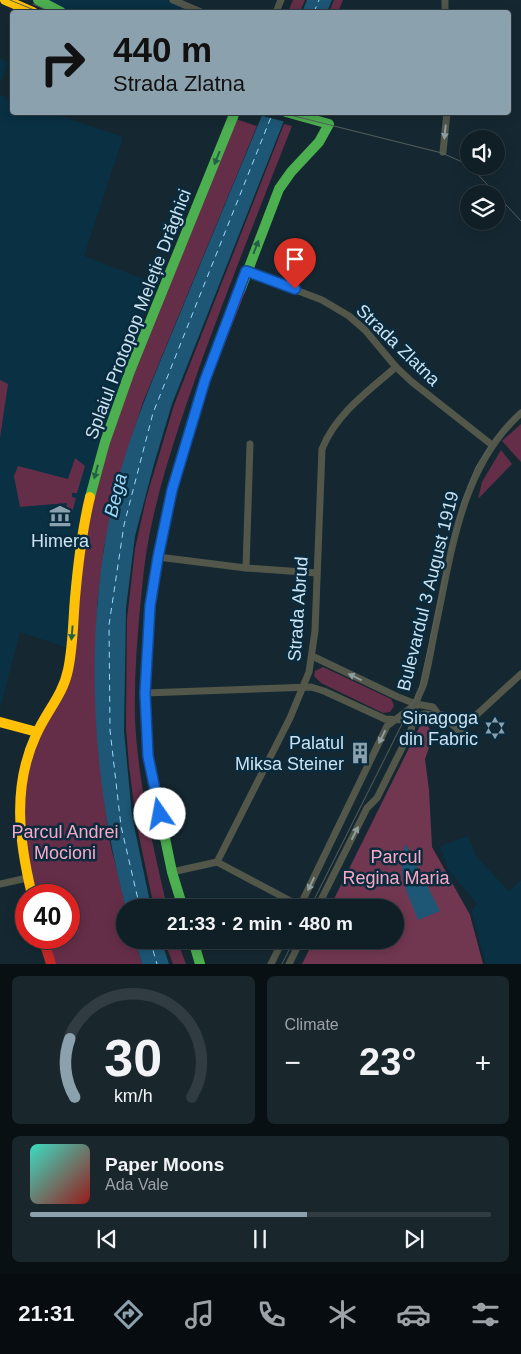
<!DOCTYPE html>
<meta charset="utf-8">
<style>
body{margin:0;font-family:Arial,sans-serif;background:#19272d;color:#f1f3f6;height:100vh;display:flex;flex-direction:column;font-size:19px;white-space:nowrap}
*{box-sizing:border-box;margin:0}
p{font-size:16px;color:#9ca2a7}
.icon{flex:none;width:28px;height:28px;fill:none;stroke:currentColor;stroke-width:2;stroke-linecap:round;stroke-linejoin:round}
.map{position:relative;height:964px;overflow:hidden}
.side{display:flex;flex-direction:column;gap:12px;padding:12px;background:#091014;flex:1}
.side>*{flex:none}
.banner{position:absolute;left:10px;top:10px;width:501px;height:105px;border-radius:5px;box-shadow:0 2px 12px #0003,0 0 0 1px #303c42;background:#8ba1ad;color:#111;overflow:hidden}
.buttons{position:absolute;left:460px;top:130px;display:grid;gap:10px}
.buttons a{display:grid;place-items:center;width:45px;height:45px;border-radius:50%;background:#101e25;box-shadow:0 2px 12px #0003,0 0 0 1px #303c42;font-size:25px}
.speed{position:absolute;left:15px;top:884px;display:flex;gap:10px;font-size:25px;font-weight:700;text-align:center}
.speed>*{display:grid;place-content:center;width:65px;height:65px;border-radius:50%;background:#101e25;box-shadow:0 2px 12px #0003,0 0 0 1px #303c42;line-height:1}
.speed .limit{border:8px solid #d22;background:#fff;color:#111}
.pin{position:absolute;display:grid;place-items:center;width:42px;height:42px;color:#fff;margin:-51px -21px;border-radius:50% 50% 50% 0;rotate:-45deg;box-shadow:0 0 5px #0007}
.pin .icon{rotate:45deg}
.me{position:absolute;width:55px;margin:-28px;rotate:348deg;stroke-linejoin:round;filter:drop-shadow(0 0 4px #0008)}
.turn{display:flex;align-items:center;gap:18px;height:105px;padding:0 20px;font-size:22px}
.turn .icon{width:65px;height:65px;stroke-width:2.5}
.turn b{display:block;font-size:35px;line-height:42px}
.big{font-size:38px;font-weight:700;line-height:1.1}
.side .card{flex:1;display:flex;flex-direction:column;justify-content:center;gap:8px;min-width:0;padding:0 18px;border-radius:8px;background:#19272d}
.side .dial{align-items:center;gap:0}
.dial svg{height:130px;overflow:visible;fill:none;stroke:#303c42;stroke-width:7;stroke-linecap:round;text-anchor:middle}
.dial text{fill:#f1f3f6;stroke:none}
.song{display:flex;align-items:center;gap:15px}
.cover{width:60px;height:60px;border-radius:8px;background:linear-gradient(135deg,hsl(170 70% 55%),hsl(0 70% 35%))}
.played{height:5px;border-radius:2px;background:linear-gradient(90deg,#8ba1ad 60%,#303c42 60%)}
.keys{display:flex;justify-content:space-around;direction:ltr}
.heat{display:flex;justify-content:space-between;align-items:center;font-size:28px;direction:ltr}
.side .tiles{flex:1;display:grid;gap:12px;grid-template-columns:1fr 1fr}
.card:last-child{grid-column:span 2}
.trip{position:absolute;left:116px;top:899px;width:288px;height:50px;border-radius:25px;background:#101e25;box-shadow:0 2px 12px #0003,0 0 0 1px #303c42;font-weight:700;line-height:50px;text-align:center}
.menu{display:flex;height:80px;justify-content:space-around;align-items:center;background:#060c0f;color:#9ca2a7}
.menu .icon{width:35px;height:35px}
.menu .selected{color:#8ba1ad}
.menu b{font-size:22px;color:#f1f3f6}
.map>svg:first-child{display:block}
.built{fill:#093043}
.green{fill:#652e48}
.forest{fill:#713751}
.water{fill:#1d5775}
.pier{fill:#152831}
.lines{fill:none;stroke-linecap:round;stroke-linejoin:round}
.ferry{stroke:#9dd8fc;stroke-width:1;stroke-dasharray:6 5;stroke-linecap:butt}
.street{stroke:#52574a;stroke-width:7}
.fast{stroke:#4caf50;stroke-width:10}
.slow{stroke:#ffc107;stroke-width:10}
.jam{stroke:#c62828;stroke-width:10}
.tram{stroke:#555f5d;stroke-width:1}
.oneway{fill:#8e9c9d}
.oneway2{fill:#246045}
.route-casing{stroke:#114b97;stroke-width:12}
.route{stroke:#1a73e8;stroke-width:9}
.labels{text-anchor:middle;stroke-width:5;stroke-linejoin:round;paint-order:stroke}
.street-label{font-size:18px;fill:#cbe2f0;stroke:#092b3d}
.poi-label{font-size:18px;fill:#cbe2f0;stroke:#092b3d;text-anchor:end}
.park-label{font-size:18px;fill:#fba8c7;stroke:#092b3d}
.water-label{font-size:19px;font-style:italic;fill:#9dd8fc;stroke:#092b3d}
</style>
<div class="map">
<svg width="521" height="964" viewBox="0 0 521 964">
<rect width="100%" height="100%" fill="#152831"/>
<g class="built">
<polygon points="44,0 168,0 195,12 73,12"/>
<polygon points="0,59 8,62 0,84"/>
<polygon points="0,95 12,99 12,112 52,113 123,137 84,256 154,283 123,383 68,648 20,632 0,709"/>
<polygon points="468,836 476,856 509,891 521,880 521,964 486,964 471,910 477,904 447,868 440,846"/>
</g>
<g class="green">
<polygon points="293,0 305,0 300,12 288,12"/>
<polygon points="334,0 343,0 338,12 329,12"/>
<polygon points="233,118 257,126 143,402 125,458 104,547 97,605 96,712 102,781 110,843 126,907 125,940 135,940 142,964 51,964 43,938 69,938 69,895 32,895 21,843 26,759 63,688 77,573 98,463"/>
<path d="M284 124 292 126C262 202 232 278 204 354 183 414 161 475 149 537 145 557 143 577 141 598 137 638 134 679 135 719 138 784 153 845 167 907H154L137 827 129 766 126 727 127 619 135 549 146 499 174 405Z"/>
<polygon points="0,380 8,384 0,438"/>
<polygon points="521,424 521,462 502,441"/>
<polygon points="501,450 512,464 478,499 482,482"/>
<polygon points="75,458 85,466 77,493 72,493 72,497 76,498 69,524 63,523 67,503 20,507 14,476 18,466 68,479"/>
<polygon points="323,667 391,699 393,703 394,706 390,712 383,713 321,683 314,676 315,671"/>
<polygon points="164,940 177,940 186,964 173,964"/>
</g>
<polygon class="forest" points="426,722 433,736 425,759 429,790 432,847 470,915 483,964 302,964 314,940 395,940 395,908 330,907 421,724"/>
<g class="water">
<polygon points="307,0 332,0 327,12 302,12"/>
<path d="M263 113H287L172 404 154 464 135 536 126 608 124 731 132 816 151 907 126 908C90 773 83 628 115 492 130 431 155 374 179 316 207 248 235 180 263 113Z"/>
<path d="M406 844 440 911 418 920C408 893 395 873 406 844Z"/>
<polygon points="135,940 161,940 169,964 142,964"/>
</g>
<polygon class="pier" points="260,112 290,112 286,122 259,115"/>
<g class="lines">
<g class="ferry">
<polyline points="314,12 319,0"/>
<polyline points="140,908 121,826 110,730 109,625 124,525 153,413 273,112"/>
<polyline points="150,940 157,964"/>
</g>
<g class="street">
<polyline points="173,0 201,12"/>
<polyline points="445,0 445,12"/>
<polyline points="276,12 281,0"/>
<polyline points="443,152 447,112"/>
<polyline points="246,271 322,300 349,316 365,330 396,367 412,382 492,445"/>
<polyline points="158,557 246,568 317,573"/>
<polyline points="246,568 250,444"/>
<polyline points="312,656 398,697 416,704 433,707 438,714"/>
<polyline points="145,693 311,687 324,691 385,719 404,720 424,714 443,715 459,731 521,674"/>
<path d="M217 862 290 718 309 672 315 631 322 449C336 414 368 391 396 367"/>
<polyline points="172,872 217,862 300,906"/>
<polyline points="0,884 27,878"/>
<polyline points="299,908 387,726 416,704"/>
<path d="M317 908 367 808 377 798 411 730C413 721 414 713 416 704 417 697 422 690 424 683 428 667 431 650 434 634 451 557 459 469 521 413"/>
<polyline points="271,964 283,940"/>
<polyline points="289,964 301,940"/>
</g>
<g class="fast">
<polyline points="38,0 61,12"/>
<polyline points="240,291 279,189 291,172 319,142 329,124 286,112"/>
<polyline points="90,497 105,442 130,371 235,112"/>
<polyline points="183,908 172,872 148,756 145,693 150,606 158,557 172,490 185,445"/>
<polyline points="193,940 200,964"/>
</g>
<g class="slow">
<polyline points="5,0 33,12"/>
<polyline points="0,722 37,732"/>
<path d="M32 895C19 841 12 787 36 735 46 712 63 695 68 670 73 647 73 622 75 598 78 564 82 530 90 497"/>
</g>
<g class="jam">
<polyline points="185,445 205,380 240,291"/>
<polyline points="43,938 51,964"/>
</g>
<g class="tram">
<polyline points="10,0 39,12"/>
<polyline points="33,4 51,12"/>
<polyline points="278,112 442,153 469,165"/>
<polyline points="470,166 521,221"/>
<polyline points="310,908 419,690 445,572 462,503 470,482 476,467 491,444 521,410"/>
<polyline points="282,964 294,940"/>
</g>
</g>
<defs><path id="oneway-solid" d="M-6-.8H1V-3.2L6.5 0L1 3.2V.8H-6Z" transform="scale(1.25)"/></defs>
<g class="oneway">
<use href="#oneway-solid" transform="translate(445 132) rotate(96)"/>
<use href="#oneway-solid" transform="translate(355 677) rotate(-154)"/>
<use href="#oneway-solid" transform="translate(382 737) rotate(116)"/>
<use href="#oneway-solid" transform="translate(355 833) rotate(-63)"/>
<use href="#oneway-solid" transform="translate(311 884) rotate(116)"/>
</g>
<g class="oneway2">
<use href="#oneway-solid" transform="translate(217 158) rotate(112)"/>
<use href="#oneway-solid" transform="translate(256 247) rotate(-69)"/>
<use href="#oneway-solid" transform="translate(96 472) rotate(105)"/>
<use href="#oneway-solid" transform="translate(72 633) rotate(95)"/>
</g>
<g class="lines">
<g class="route-casing">
<polyline id="route" points="160,814 148,756 145,693 150,606 158,557 172,490 205,380 246,271 295,289"/>
</g>
<use href="#route" class="route"/>
</g>
<defs>
<g id="museum-bare" transform="scale(1.725)"><path d="M0-6L6-3V-2H-6V-3ZM-5-1h2V3h-2ZM-1-1h2V3h-2ZM3-1h2V3H3ZM-6 4H6V6H-6Z" fill="#8ba1ad" stroke="#092b3d" stroke-width="2.5" paint-order="stroke"/></g>
<g id="synagogue-bare" transform="scale(1.725)"><path d="M0-6.5L5.6 3.2H-5.6ZM0 6.5L5.6-3.2H-5.6Z" fill="#8ba1ad" stroke="#092b3d" stroke-width="2.5" paint-order="stroke"/></g>
<g id="building-bare" transform="scale(1.725)"><path d="M-4-6H4V6H1V3H-1V6H-4ZM-2.5-4.3h1.7v1.8h-1.7ZM.8-4.3h1.7v1.8H.8ZM-2.5-1h1.7V.8h-1.7ZM.8-1h1.7V.8H.8Z" fill="#8ba1ad" stroke="#092b3d" stroke-width="2.5" paint-order="stroke"/></g>
</defs>
<g fill-rule="evenodd">
<use href="#museum-bare" x="60" y="516"/>
<use href="#synagogue-bare" x="495" y="728"/>
<use href="#building-bare" x="360" y="753"/>
</g>
<g class="labels">
<g class="street-label">
<text transform="translate(138 314) rotate(-69)" y="6">Splaiul Protopop Meleție Drăghici</text>
<text transform="translate(398 345) rotate(44)" y="6">Strada Zlatna</text>
<text transform="translate(428 591) rotate(-76)" y="6">Bulevardul 3 August 1919</text>
<text transform="translate(298 609) rotate(-86)" y="6">Strada Abrud</text>
</g>
<g class="poi-label">
<text x="60" y="547" text-anchor="middle">Himera</text>
<text x="478" y="724">Sinagoga<tspan x="478" dy="21">din Fabric</tspan></text>
<text x="344" y="749">Palatul<tspan x="344" dy="21">Miksa Steiner</tspan></text>
</g>
<g class="park-label">
<text x="65" y="838">Parcul Andrei<tspan x="65" dy="21">Mocioni</tspan></text>
<text x="396" y="863">Parcul<tspan x="396" dy="21">Regina Maria</tspan></text>
</g>
<g class="water-label">
<text transform="translate(115 495) rotate(-76)" y="7">Bega</text>
</g>
</g>
</svg>
<div class="buttons">
<a><svg class="icon" aria-label="sound" viewBox="0 0 24 24"><path d="M4 9h4l5-4v14l-5-4H4zM17 9q2 3 0 6"/></svg></a>
<a><svg class="icon" aria-label="layers" viewBox="0 0 24 24"><path d="M12 4l9 5-9 5-9-5zM3 14l9 5 9-5"/></svg></a>
</div>
<div class="speed"><div class="limit">40</div></div>
<div class="pin" style="left:295px;top:289px;background:#d93025"><svg class="icon" aria-label="arrive" viewBox="0 0 24 24"><path d="M6 21V4h12l-3 4 3 4H6"/></svg></div>
<svg class="me" style="left:160px;top:814px" viewBox="-20 -20 40 40"><circle r="19" fill="#fff"/><path d="M0-13L10 11 0 6-10 11z" fill="#1a73e8"/></svg>
<div class="trip">21:33 · 2 min · 480 m</div>
<div class="banner">
<div class="turn"><svg class="icon" aria-label="right" viewBox="0 0 24 24"><path d="M7 20v-9h11M14 6l5 5-5 5"/></svg><div><b>440 m</b>Strada Zlatna</div></div>
</div>
</div>
<section class="side">
<div class="tiles">
<div class="card dial"><svg viewBox="0 0 100 80">
<path d="M14 69A42 42 0 1 1 86 69"/>
<path d="M14 69A42 42 0 0 1 11 33" stroke="#8ba1ad"/>
<text x="50" y="56" font-size="32" font-weight="700">30</text>
<text x="50" y="72" font-size="11">km/h</text>
</svg></div>
<div class="card"><p>Climate</p>
<div class="heat"><a>−</a><b class="big">23°</b><a>+</a></div>
</div>
<div class="card">
<div class="song"><i class="cover"></i><div><b>Paper Moons</b><p>Ada Vale</p></div></div>
<div class="played"></div>
<div class="keys"><svg class="icon" aria-label="previous" viewBox="0 0 24 24"><path d="M18 5L8 12l10 7zM5 5v14"/></svg><svg class="icon" aria-label="pause" viewBox="0 0 24 24"><path d="M8 5v14M16 5v14"/></svg><svg class="icon" aria-label="next" viewBox="0 0 24 24"><path d="M6 5l10 7-10 7zM19 5v14"/></svg></div>
</div>
</div>
</section>
<nav class="menu">
<b>21:31</b>
<svg class="icon selected" aria-label="directions" viewBox="0 0 24 24"><path d="M12 3l9 9-9 9-9-9zM9 14v-3h6M13 9l2 2-2 2"/></svg>
<svg class="icon" aria-label="music" viewBox="0 0 24 24"><path d="M9 18V5l10-2v13"/><circle cx="6" cy="18" r="3"/><circle cx="16" cy="16" r="3"/></svg>
<svg class="icon" aria-label="phone" viewBox="0 0 24 24"><path d="M5 4h4l2 5-3 2q2 4 5 5l2-3 5 2v4C11 20 4 13 5 4z"/></svg>
<svg class="icon" aria-label="climate" viewBox="0 0 24 24"><path d="M12 3v18M4 7l16 10M4 17L20 7"/></svg>
<svg class="icon" aria-label="car" viewBox="0 0 24 24"><path d="M5 17H2v-5l4-1 3-4h7l3 4 3 1v5h-3M9 17h6M6 11h13"/><circle cx="7" cy="17" r="2"/><circle cx="17" cy="17" r="2"/></svg>
<svg class="icon" aria-label="filters" viewBox="0 0 24 24"><path d="M4 7h16M4 17h16"/><circle cx="9" cy="7" r="2"/><circle cx="15" cy="17" r="2"/></svg>
</nav>
